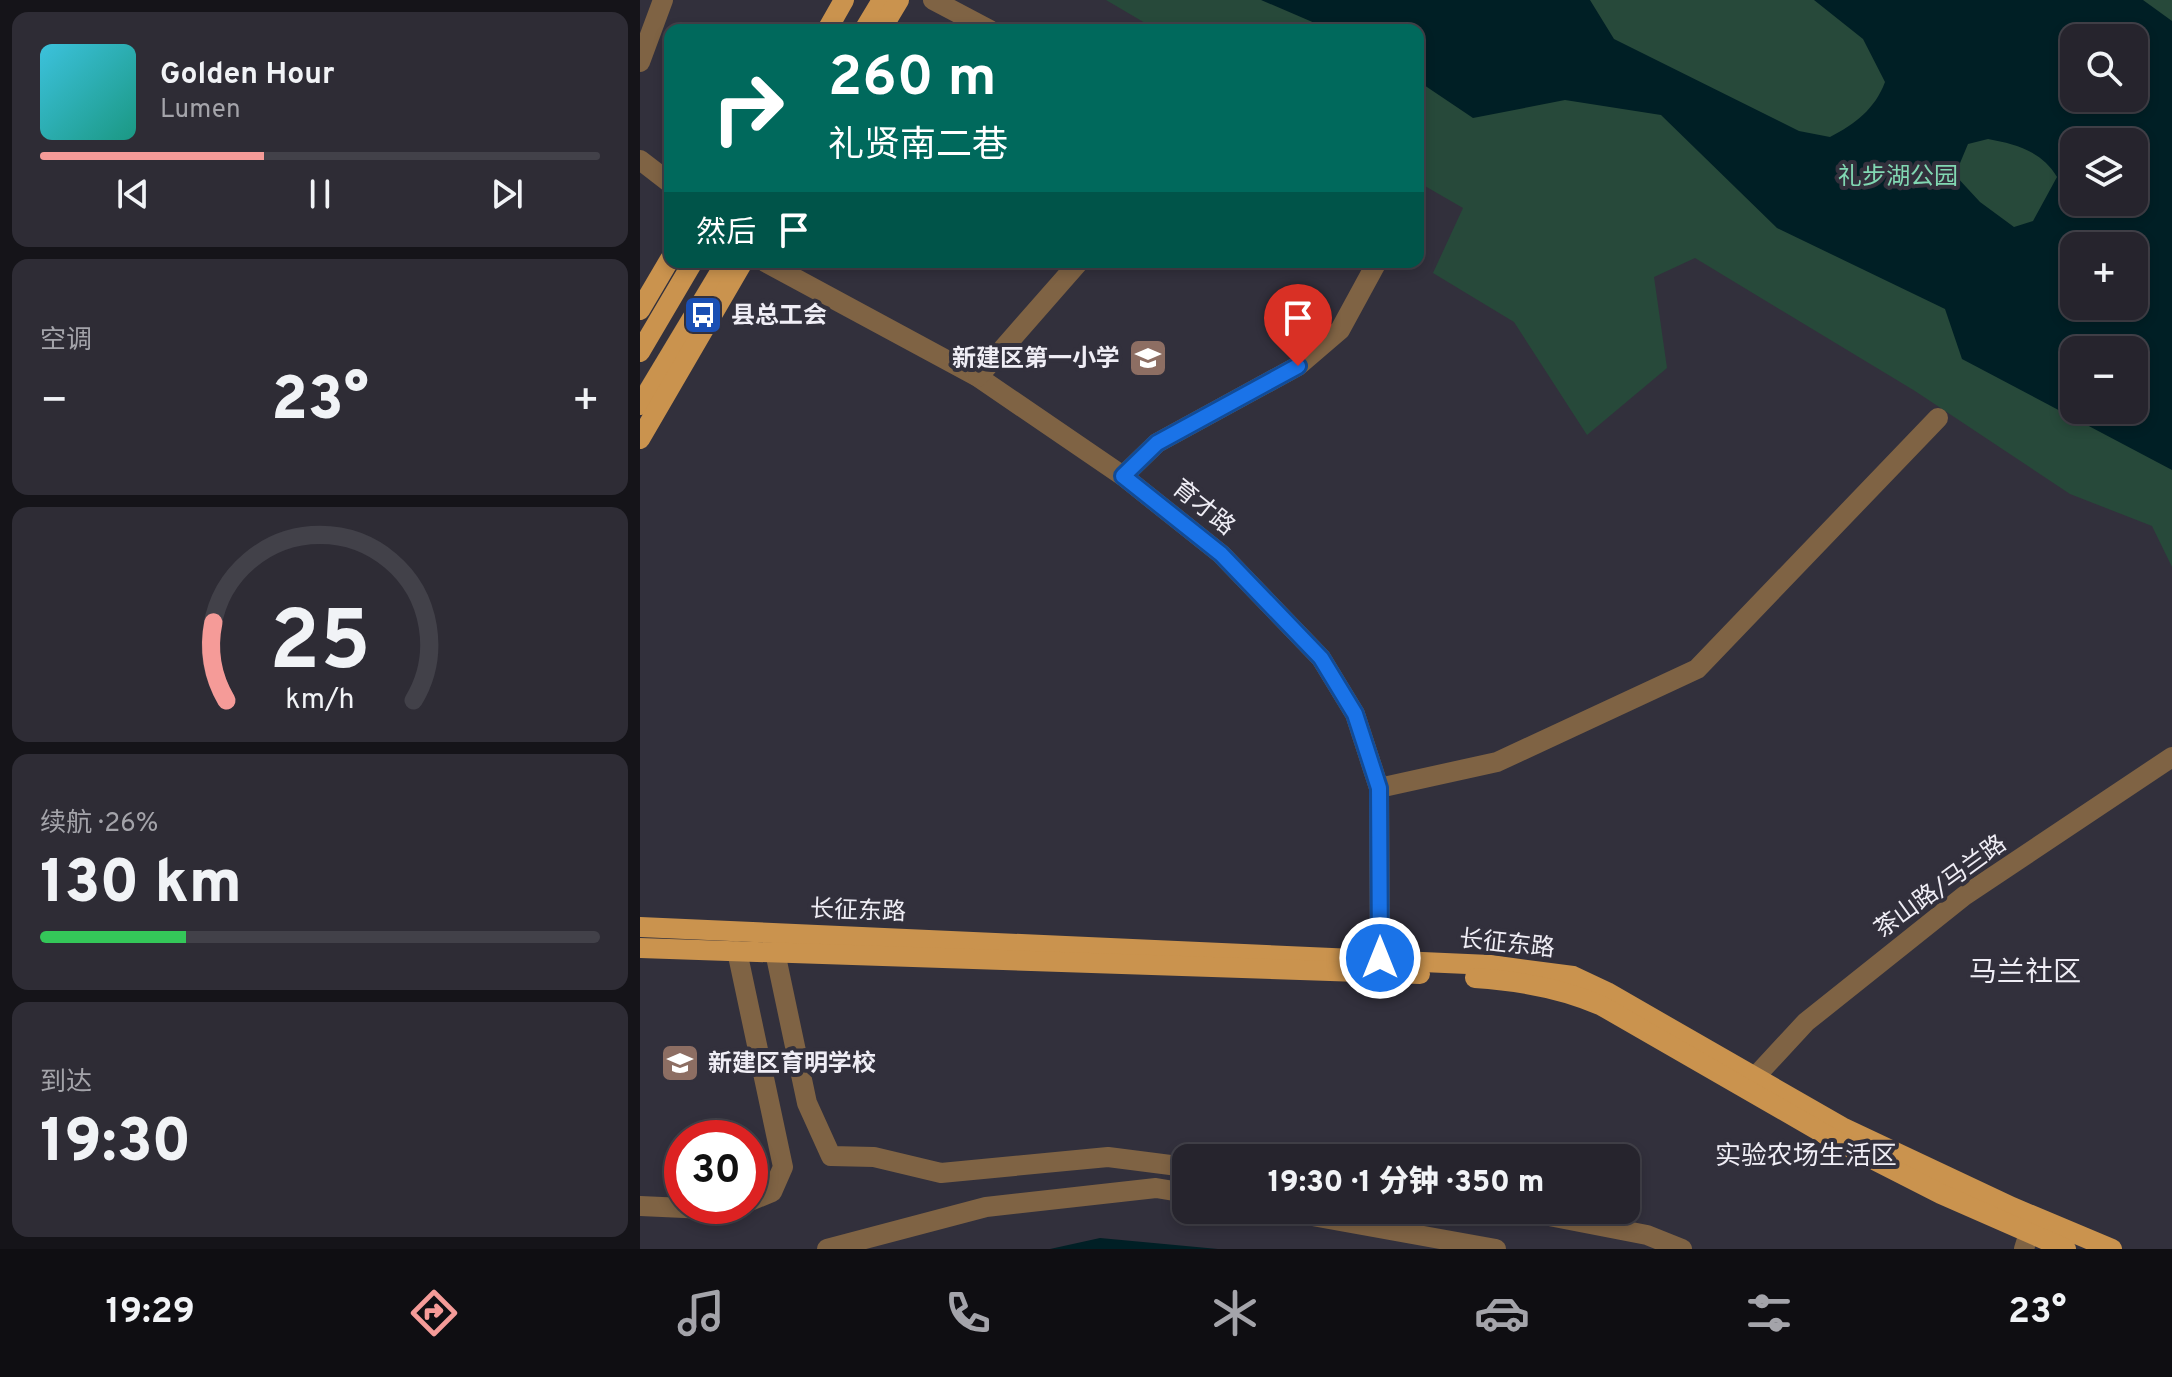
<!DOCTYPE html>
<html lang="zh">
<meta charset="utf-8">
<style>
body{margin:0;font-family:Overpass,"Noto Sans SC",sans-serif;background:#2e2c35;color:#f1f3f6;height:100vh;display:flex;flex-direction:column;font-size:30px;white-space:nowrap}
*{box-sizing:border-box;margin:0}
p{font-size:26px;color:#a4a4aa}
.icon{flex:none;width:44px;height:44px;fill:none;stroke:currentColor;stroke-width:2;stroke-linecap:round;stroke-linejoin:round}
.map{position:relative;flex:1;overflow:hidden}
.side{display:flex;flex-direction:column;gap:12px;padding:12px;background:#151419;width:640px}
.side>*{flex:none}
.banner{position:absolute;left:24px;top:24px;width:760px;height:244px;border-radius:16px;box-shadow:0 4px 12px #0003,0 0 0 2px #424149;background:#00695c;color:#fff;overflow:hidden}
.controls{position:absolute;left:1420px;top:24px;display:grid;gap:16px}
.controls a{display:grid;place-items:center;width:88px;height:88px;border-radius:16px;background:#26242d;box-shadow:0 4px 12px #0003,0 0 0 2px #424149;font-size:40px}
.speed{position:absolute;left:24px;top:1120px;display:flex;gap:16px;font-size:40px;font-weight:700;text-align:center}
.speed>*{display:grid;place-content:center;width:104px;height:104px;border-radius:50%;background:#26242d;box-shadow:0 4px 12px #0003,0 0 0 2px #424149;line-height:1}
.speed .limit{border:12px solid #d22;background:#fff;color:#111}
.pin{position:absolute;display:grid;place-items:center;width:68px;height:68px;color:#fff;margin:-82px -34px;border-radius:50% 50% 50% 0;rotate:-45deg;box-shadow:0 0 8px #0007}
.pin .icon{rotate:45deg}
.me{position:absolute;width:88px;margin:-44px;rotate:0deg;stroke-linejoin:round;filter:drop-shadow(0 0 6px #0008)}
.turn{display:flex;align-items:center;gap:28px;height:168px;padding:0 32px;font-size:36px}
.turn .icon{width:104px;height:104px;stroke-width:2.5}
.turn b{display:block;font-size:56px;line-height:68px}
.then{display:flex;align-items:center;height:76px;padding:0 32px;background:#0003;gap:16px;font-size:30px}
.big{font-size:60px;font-weight:800;line-height:1.1}
.side .widget{flex:1;display:flex;flex-direction:column;justify-content:center;gap:12px;min-width:0;padding:0 28px;border-radius:16px;background:#2e2c35}
.side .dial{align-items:center;gap:0}
.dial svg{height:208px;overflow:visible;fill:none;stroke:#424149;stroke-width:7;stroke-linecap:round;text-anchor:middle}
.dial text{fill:#f1f3f6;stroke:none}
.song{display:flex;align-items:center;gap:24px}
.cover{width:96px;height:96px;border-radius:12px;background:linear-gradient(135deg,hsl(190 70% 55%),hsl(170 70% 35%))}
.played{height:8px;border-radius:4px;background:linear-gradient(90deg,#f59b98 40%,#424149 40%)}
.keys{display:flex;justify-content:space-around;direction:ltr}
.heat{display:flex;justify-content:space-between;align-items:center;font-size:44px;direction:ltr}
.charge{height:12px;border-radius:6px;background:linear-gradient(90deg,#34c759 26%,#424149 0)}
.trip{position:absolute;left:532px;top:1144px;width:468px;height:80px;border-radius:16px;background:#26242d;box-shadow:0 4px 12px #0003,0 0 0 2px #424149;font-weight:800;line-height:80px;text-align:center}
.dock{display:flex;height:128px;justify-content:space-around;align-items:center;background:#0f0e12;color:#a4a4aa}
.dock .icon{width:56px;height:56px}
.dock .on{color:#f59b98}
.dock b{font-size:36px;color:#f1f3f6}
main{display:flex;flex:1;min-height:0}
.map>svg:first-child{display:block}
.green{fill:#27493a;fill-rule:evenodd}
.water{fill:#001f25;fill-rule:evenodd}
.lines{fill:none;stroke-linecap:round;stroke-linejoin:round}
.minor{stroke:#7f6344;stroke-width:20}
.major{stroke:#ca934e;stroke-width:20}
.route-casing{stroke:#114b97;stroke-width:20}
.route{stroke:#1a73e8;stroke-width:14}
.labels{text-anchor:middle;stroke-width:8;stroke-linejoin:round;paint-order:stroke}
.park-label{font-size:24px;fill:#81d7b2;stroke:#32303c}
.poi-label{font-size:24px;font-weight:bold;fill:#efedf5;stroke:#32303c;text-anchor:start}
.street-label{font-size:24px;fill:#efedf5;stroke:#32303c}
.neighbourhood-label{font-size:26px;fill:#efedf5;stroke:#32303c}
.quarter-label{font-size:28px;fill:#efedf5;stroke:#32303c}
</style>
<main>
<section class="side">
<div class="widget">
<div class="song"><i class="cover"></i><div><b>Golden Hour</b><p>Lumen</p></div></div>
<div class="played"></div>
<div class="keys"><svg class="icon" aria-label="previous" viewBox="0 0 24 24"><path d="M18 5L8 12l10 7zM5 5v14"/></svg><svg class="icon" aria-label="pause" viewBox="0 0 24 24"><path d="M8 5v14M16 5v14"/></svg><svg class="icon" aria-label="next" viewBox="0 0 24 24"><path d="M6 5l10 7-10 7zM19 5v14"/></svg></div>
</div>
<div class="widget"><p>空调</p>
<div class="heat"><a>−</a><b class="big">23°</b><a>+</a></div>
</div>
<div class="widget dial"><svg viewBox="0 0 100 80">
<path d="M14 69A42 42 0 1 1 86 69"/>
<path d="M14 69A42 42 0 0 1 9 39" stroke="#f59b98"/>
<text x="50" y="56" font-size="32" font-weight="700">25</text>
<text x="50" y="72" font-size="11">km/h</text>
</svg></div>
<div class="widget"><p>续航 · 26%</p><b class="big">130 km</b><div class="charge"></div></div>
<div class="widget"><p>到达</p><b class="big">19:30</b></div>
</section>
<div class="map">
<svg width="1532" height="1249" viewBox="0 0 1532 1249">
<rect width="100%" height="100%" fill="#32303c"/>
<path class="green" d="M466 0H1532V567L1512 526 1430 494 1275 391 1055 258 1014 277 1027 368 947 435 874 322 793 273 823 208 778 182V30H517ZM1434 38H1494V98H1434ZM1434 142H1494V202H1434ZM1434 246H1494V306H1434ZM1434 350H1494V410H1434Z"/>
<g class="water">
<path d="M621 0H950L974 39 1159 131 1190 137C1215 124 1235 109 1245 82L1223 39 1174 0H1503L1532 21V470L1322 359 1305 309 1137 228 1021 115 925 100 833 118 778 81V30H691ZM1434 38H1494V98H1434ZM1348 139C1375 144 1402 151 1417 177L1393 221 1374 227 1340 202 1315 175 1328 144ZM1434 142H1494V202H1434ZM1434 246H1494V306H1434ZM1434 350H1494V410H1434Z"/>
<polygon points="460,1238 578,1249 410,1249"/>
</g>
<g class="lines">
<g class="minor">
<polyline points="293,0 350,30"/>
<polyline points="0,62 23,0"/>
<polyline points="0,160 30,183"/>
<polyline points="125,262 338,377 483,476 581,554 681,658 715,714 739,788 740,958"/>
<polyline points="338,377 439,262"/>
<polyline points="483,476 517,443 658,366 700,330 737,262"/>
<polyline points="739,788 857,762 1057,669 1298,418"/>
<polyline points="97,951 143,1167 132,1192 110,1201"/>
<polyline points="135,952 167,1103 191,1156 234,1157 301,1173 468,1157 546,1167"/>
<polyline points="1115,1077 1166,1022 1324,896 1532,757"/>
<polyline points="0,1206 88,1210 98,1206"/>
<polyline points="639,1210 856,1249"/>
<polyline points="878,1210 1007,1235 1042,1249"/>
<polyline points="187,1249 346,1207 516,1188 546,1193"/>
<polyline points="1384,1249 1389,1233"/>
</g>
<g class="major">
<polyline points="187,30 204,0"/>
<polyline points="224,30 242,0"/>
<polyline points="241,30 259,0"/>
<polyline points="0,310 30,259"/>
<polyline points="0,352 53,262"/>
<polyline points="0,405 86,262"/>
<polyline points="0,439 103,262"/>
<polyline points="0,927 850,965 933,976 967,992 1202,1127 1372,1207 1472,1249"/>
<polyline points="0,948 780,974"/>
<path d="M835 978C880 981 922 988 962 1006L1193 1139 1301 1194 1426 1249"/>
</g>
</g>
<g class="lines">
<g class="route-casing">
<polyline id="route" points="658,366 517,443 483,476 581,554 681,658 715,714 739,788 740,958"/>
</g>
<use href="#route" class="route"/>
</g>
<defs>
<g id="bus-square" transform="scale(2)"><rect x="-9" y="-9" width="18" height="18" rx="4" fill="#1a4fb4" stroke="#32303c"/><path d="M-5-6H5V4H4V6H2V4H-2V6H-4V4H-5ZM-3.5-4V0h7V-4ZM-3.5 1.2v1.5H-2V1.2ZM2 1.2v1.5H3.5V1.2Z" fill="#fff"/></g>
<g id="school-square" transform="scale(2)"><rect x="-9" y="-9" width="18" height="18" rx="4" fill="#8d6e63" stroke="#32303c"/><path d="M0-5L7-2L0 1L-7-2ZM-4 1L0 2.5L4 1V4Q0 6-4 4Z" fill="#fff"/></g>
</defs>
<g fill-rule="evenodd">
<use href="#bus-square" x="63" y="315"/>
<use href="#school-square" x="508" y="358"/>
<use href="#school-square" x="40" y="1063"/>
</g>
<g class="labels">
<g class="park-label">
<text x="1258" y="184">礼步湖公园</text>
</g>
<g class="poi-label">
<text x="91" y="323">县总工会</text>
<text x="480" y="366" text-anchor="end">新建区第一小学</text>
<text x="68" y="1071">新建区育明学校</text>
</g>
<g class="street-label">
<text transform="translate(564 507) rotate(39)" y="8">育才路</text>
<text transform="translate(1300 886) rotate(-36)" y="8">茶山路/马兰路</text>
<text transform="translate(218 910) rotate(2)" y="8">长征东路</text>
<text transform="translate(867 943) rotate(6)" y="8">长征东路</text>
</g>
<g class="neighbourhood-label">
<text x="1166" y="1164">实验农场生活区</text>
</g>
<g class="quarter-label">
<text x="1385" y="981">马兰社区</text>
</g>
</g>
</svg>
<div class="controls">
<a><svg class="icon" aria-label="search" viewBox="0 0 24 24"><circle cx="10" cy="10" r="6"/><path d="M15 15l6 6"/></svg></a>
<a><svg class="icon" aria-label="layers" viewBox="0 0 24 24"><path d="M12 4l9 5-9 5-9-5zM3 14l9 5 9-5"/></svg></a>
<a>+</a>
<a>−</a>
</div>
<div class="speed"><div class="limit">30</div></div>
<div class="pin" style="left:658px;top:366px;background:#d93025"><svg class="icon" aria-label="arrive" viewBox="0 0 24 24"><path d="M6 21V4h12l-3 4 3 4H6"/></svg></div>
<svg class="me" style="left:740px;top:958px" viewBox="-20 -20 40 40"><circle r="17" fill="#1a73e8" stroke="#fff" stroke-width="3"/><path d="M0-11L8 9 0 5-8 9z" fill="#fff"/></svg>
<div class="trip">19:30 · 1 分钟 · 350 m</div>
<div class="banner">
<div class="turn"><svg class="icon" aria-label="right" viewBox="0 0 24 24"><path d="M7 20v-9h11M14 6l5 5-5 5"/></svg><div><b>260 m</b>礼贤南二巷</div></div>
<div class="then">然后<svg class="icon" aria-label="arrive" viewBox="0 0 24 24"><path d="M6 21V4h12l-3 4 3 4H6"/></svg></div>
</div>
</div>
</main>
<nav class="dock">
<b>19:29</b>
<svg class="icon on" aria-label="directions" viewBox="0 0 24 24"><path d="M12 3l9 9-9 9-9-9zM9 14v-3h6M13 9l2 2-2 2"/></svg>
<svg class="icon" aria-label="music" viewBox="0 0 24 24"><path d="M9 18V5l10-2v13"/><circle cx="6" cy="18" r="3"/><circle cx="16" cy="16" r="3"/></svg>
<svg class="icon" aria-label="phone" viewBox="0 0 24 24"><path d="M5 4h4l2 5-3 2q2 4 5 5l2-3 5 2v4C11 20 4 13 5 4z"/></svg>
<svg class="icon" aria-label="climate" viewBox="0 0 24 24"><path d="M12 3v18M4 7l16 10M4 17L20 7"/></svg>
<svg class="icon" aria-label="car" viewBox="0 0 24 24"><path d="M5 17H2v-5l4-1 3-4h7l3 4 3 1v5h-3M9 17h6M6 11h13"/><circle cx="7" cy="17" r="2"/><circle cx="17" cy="17" r="2"/></svg>
<svg class="icon" aria-label="filters" viewBox="0 0 24 24"><path d="M4 7h16M4 17h16"/><circle cx="9" cy="7" r="2"/><circle cx="15" cy="17" r="2"/></svg>
<b>23°</b>
</nav>
